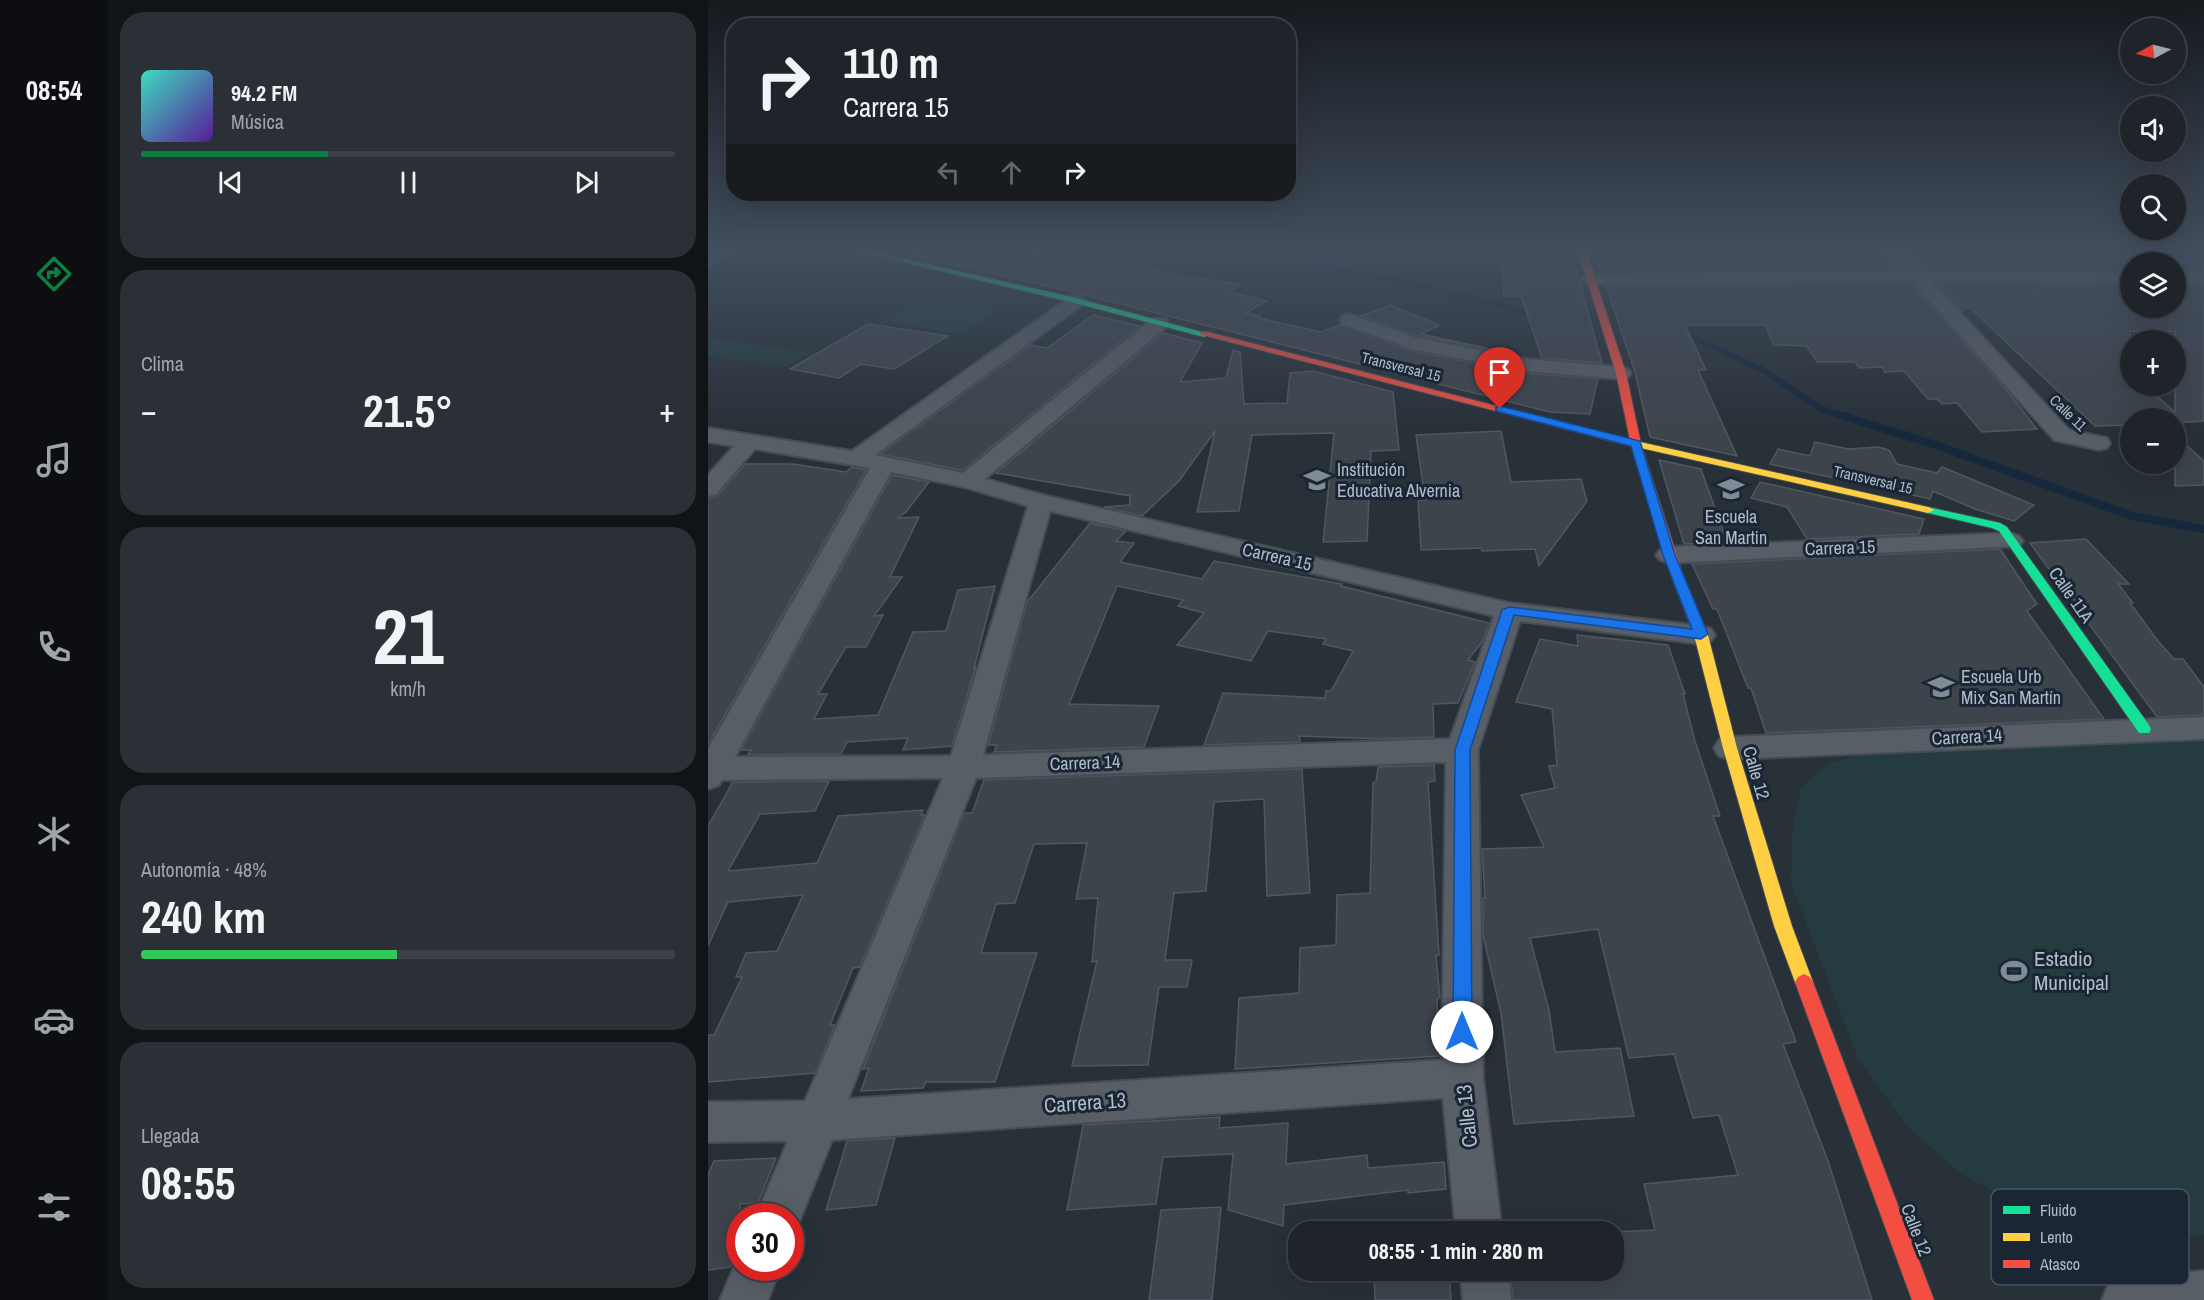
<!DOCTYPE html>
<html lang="es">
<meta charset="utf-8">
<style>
body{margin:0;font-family:"Archivo Narrow",sans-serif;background:#2b3036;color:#f1f3f6;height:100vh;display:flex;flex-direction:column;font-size:22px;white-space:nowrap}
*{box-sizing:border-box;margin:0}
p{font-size:20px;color:#a1a4a8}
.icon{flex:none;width:33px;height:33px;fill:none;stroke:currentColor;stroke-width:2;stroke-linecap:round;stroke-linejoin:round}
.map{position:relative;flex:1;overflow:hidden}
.panel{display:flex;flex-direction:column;gap:12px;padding:12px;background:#101417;width:600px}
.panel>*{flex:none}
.top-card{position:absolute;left:18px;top:18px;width:570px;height:183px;border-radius:24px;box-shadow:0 6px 24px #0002,0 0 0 2px #3c4147;background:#1e242a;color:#f1f3f6;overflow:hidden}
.needle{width:39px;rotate:263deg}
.controls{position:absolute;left:1412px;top:18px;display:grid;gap:12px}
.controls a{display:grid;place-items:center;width:66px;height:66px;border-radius:50%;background:#1e242a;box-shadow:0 6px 24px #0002,0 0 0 2px #3c4147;font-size:30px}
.speed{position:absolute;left:18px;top:1203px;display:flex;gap:12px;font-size:30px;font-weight:700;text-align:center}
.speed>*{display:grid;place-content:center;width:78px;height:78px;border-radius:50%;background:#1e242a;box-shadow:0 6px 24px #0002,0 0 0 2px #3c4147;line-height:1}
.speed .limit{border:9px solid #d22;background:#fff;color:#111}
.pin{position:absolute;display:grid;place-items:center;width:51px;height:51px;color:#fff;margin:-62px -26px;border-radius:50% 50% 50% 0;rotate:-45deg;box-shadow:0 0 6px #0007}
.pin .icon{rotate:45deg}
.me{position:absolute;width:66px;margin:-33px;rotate:0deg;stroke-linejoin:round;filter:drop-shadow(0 0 4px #0008)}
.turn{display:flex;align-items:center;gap:21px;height:126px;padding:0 18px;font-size:27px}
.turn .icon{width:78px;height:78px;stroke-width:2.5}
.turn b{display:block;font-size:42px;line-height:51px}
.lanes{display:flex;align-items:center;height:57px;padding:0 18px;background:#0003;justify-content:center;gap:30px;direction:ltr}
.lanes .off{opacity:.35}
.big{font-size:45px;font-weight:700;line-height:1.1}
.panel .widget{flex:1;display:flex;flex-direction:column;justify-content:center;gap:9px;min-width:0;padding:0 21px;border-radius:24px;background:#2b3036}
.panel .dial{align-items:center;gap:0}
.dial b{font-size:78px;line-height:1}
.song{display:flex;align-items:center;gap:18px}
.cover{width:72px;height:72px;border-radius:9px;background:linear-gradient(135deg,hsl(170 70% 55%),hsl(270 70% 35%))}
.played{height:6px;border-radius:3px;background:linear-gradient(90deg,#0b8043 35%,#3c4147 35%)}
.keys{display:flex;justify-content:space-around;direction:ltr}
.heat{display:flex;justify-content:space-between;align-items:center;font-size:33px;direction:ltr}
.charge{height:9px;border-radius:4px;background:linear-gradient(90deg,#34c759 48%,#3c4147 0)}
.trip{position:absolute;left:580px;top:1221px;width:336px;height:60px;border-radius:24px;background:#1e242a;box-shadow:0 6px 24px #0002,0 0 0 2px #3c4147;font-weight:700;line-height:60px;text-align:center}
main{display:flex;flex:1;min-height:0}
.tabs{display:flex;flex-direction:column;width:108px;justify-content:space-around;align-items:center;background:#0c0e11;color:#a1a4a8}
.tabs .icon{width:42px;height:42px}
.tabs .active{color:#0b8043}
.tabs b{font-size:27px;color:#f1f3f6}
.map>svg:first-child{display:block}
.green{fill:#243c3f}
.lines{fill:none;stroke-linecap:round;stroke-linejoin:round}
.stream-far1{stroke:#15283d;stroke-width:6}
.stream{stroke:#15283d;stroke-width:8}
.building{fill:#3d444c;stroke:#505760;stroke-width:1.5;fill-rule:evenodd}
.street-casing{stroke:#454c55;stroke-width:4}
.fast-casing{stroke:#454c55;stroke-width:2}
.slow-casing{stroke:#454c55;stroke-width:2}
.jam-casing{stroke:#454c55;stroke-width:2}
.street{fill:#585e66;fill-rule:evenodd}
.fast{fill:#16e098;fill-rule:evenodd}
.slow{fill:#ffcf43;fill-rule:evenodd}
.jam{fill:#f24e42;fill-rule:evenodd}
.route{fill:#1a73e8;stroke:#114b97;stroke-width:1.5}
.labels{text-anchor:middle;stroke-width:6;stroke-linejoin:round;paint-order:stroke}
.far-street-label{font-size:15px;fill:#b1bcca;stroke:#1a2634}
.poi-label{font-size:18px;fill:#b1bcca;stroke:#1a2634;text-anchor:start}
.street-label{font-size:18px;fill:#b1bcca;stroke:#1a2634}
.near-poi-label{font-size:21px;fill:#b1bcca;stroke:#1a2634;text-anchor:start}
.near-street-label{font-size:21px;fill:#b1bcca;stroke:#1a2634}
.key{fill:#1a2634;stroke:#475361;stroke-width:1.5}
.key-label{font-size:16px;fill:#b1bcca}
</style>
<main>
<nav class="tabs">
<b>08:54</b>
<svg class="icon active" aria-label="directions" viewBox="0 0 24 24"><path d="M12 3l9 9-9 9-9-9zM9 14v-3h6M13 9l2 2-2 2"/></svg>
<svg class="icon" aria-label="music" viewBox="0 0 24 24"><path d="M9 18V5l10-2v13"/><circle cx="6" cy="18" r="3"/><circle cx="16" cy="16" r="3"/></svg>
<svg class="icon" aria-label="phone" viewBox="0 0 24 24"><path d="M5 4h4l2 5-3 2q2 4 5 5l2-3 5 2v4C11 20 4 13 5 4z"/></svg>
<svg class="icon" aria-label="climate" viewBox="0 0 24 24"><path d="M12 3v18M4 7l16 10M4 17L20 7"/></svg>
<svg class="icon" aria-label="car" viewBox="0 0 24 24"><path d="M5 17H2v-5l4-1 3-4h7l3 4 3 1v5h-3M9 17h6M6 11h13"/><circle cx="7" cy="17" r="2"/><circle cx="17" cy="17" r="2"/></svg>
<svg class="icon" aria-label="filters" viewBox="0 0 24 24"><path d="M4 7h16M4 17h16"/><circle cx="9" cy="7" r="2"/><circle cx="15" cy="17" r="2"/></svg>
</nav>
<section class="panel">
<div class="widget">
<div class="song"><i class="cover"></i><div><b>94.2 FM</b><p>Música</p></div></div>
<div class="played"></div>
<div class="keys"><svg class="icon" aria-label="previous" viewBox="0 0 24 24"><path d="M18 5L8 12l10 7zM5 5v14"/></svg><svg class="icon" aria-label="pause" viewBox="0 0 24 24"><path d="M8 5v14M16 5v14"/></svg><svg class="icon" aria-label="next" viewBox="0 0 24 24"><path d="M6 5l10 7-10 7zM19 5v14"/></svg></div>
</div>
<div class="widget"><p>Clima</p>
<div class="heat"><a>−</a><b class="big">21.5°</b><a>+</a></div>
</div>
<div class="widget dial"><b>21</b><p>km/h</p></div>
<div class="widget"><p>Autonomía · 48%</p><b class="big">240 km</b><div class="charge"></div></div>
<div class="widget"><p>Llegada</p><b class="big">08:55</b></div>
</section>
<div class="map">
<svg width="1496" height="1300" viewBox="0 0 1496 1300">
<rect width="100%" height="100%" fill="#283038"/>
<g class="green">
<polygon points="213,298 291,309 253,334 173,321"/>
<polygon points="0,338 102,353 78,367 0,356"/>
<polygon points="1496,733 1496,1235 1416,1238 1333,1216 1253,1174 1200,1127 1150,1059 1083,883 1084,831 1093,788 1118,765 1172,747"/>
</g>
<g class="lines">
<g class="stream-far1">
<polyline points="568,248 586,250 610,267 714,286 820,313 829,318"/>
<polyline points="973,337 987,338 1057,371 1113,409 1140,417"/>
</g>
<polyline class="stream" points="1135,416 1228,445 1424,516 1496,529"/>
</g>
<g class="building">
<polygon points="206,248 304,248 391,263 399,259 485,279 488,277 532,285 521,292 558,301 538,313 552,316 550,318 613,332 632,325 704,351 818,373 890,379 882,414 842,412 369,293 205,255"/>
<polygon points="793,248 862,248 894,363 834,358 813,296 796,296"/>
<polygon points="885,248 1173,248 1190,269 893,272"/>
<polygon points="1195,248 1394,248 1399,253 1477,252 1496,265 1496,271 1467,271 1467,262 1422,262 1422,271 1214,269"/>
<polygon points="1203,283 1300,392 1329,429 1274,432 1249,403 1234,404 1229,399 1220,399 1196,371 1177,372 1174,367 1151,368 1147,362 1109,362 1099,346 1066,345 1057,325 977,325 998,370 990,370 1029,456 942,437 927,372 898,286"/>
<path d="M1228 283 1422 285V308H1467V285H1496V421L1467 423V418H1422V425L1387 426 1260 306 1254 312ZM1422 331H1467V412L1437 386H1422Z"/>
<polygon points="682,305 731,325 713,334 801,353 710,336 653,316"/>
<polygon points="385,315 431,326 258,468 252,470 172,454 323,345 339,348"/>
<polygon points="160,324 240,336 186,369 153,364 131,378 82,369"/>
<polygon points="455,333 494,343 472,382 518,378 525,350 532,352 536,404 579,403 582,373 605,371 685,392 691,450 663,451 659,541 615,542 626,433 544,435 531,511 489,512 507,431 471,481 434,516 396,507 422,505 422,496 288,473"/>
<polygon points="793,431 803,482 873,479 879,501 831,566 827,549 774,551 773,548 713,550 710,500 717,500 708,435"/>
<polygon points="1467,435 1496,461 1496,485 1467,486"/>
<polygon points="1107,442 1140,449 1170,447 1181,450 1189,464 1229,473 1234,467 1326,505 1306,521 1267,509 1225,491 1222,499 1062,464 1070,449 1102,456"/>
<polygon points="951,460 993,469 1019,542 976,544"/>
<polygon points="37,464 85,464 138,472 144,467 158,470 0,744 0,498 10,495"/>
<polygon points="184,475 221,482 198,512 190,518 211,517 182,577 194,577 166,616 175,615 158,647 138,647 110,694 119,694 106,719 170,715 205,632 238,631 250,590 287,586 266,668 268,666 244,746 195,750 200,738 139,742 133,754 40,755 43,750 33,750"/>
<polygon points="1052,482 1216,519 1211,534 1099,539 1079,507 1043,498"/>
<polygon points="382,523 418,531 408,541 426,543 412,562 494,579 506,561 634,584 633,586 781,623 775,641 760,660 767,662 750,703 725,704 726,737 673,739 591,736 592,742 496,745 515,693 617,698 618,691 623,691 645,651 615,644 618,639 560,631 543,661 469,645 496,613 470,606 475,600 409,586 361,704 451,706 436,747 286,752 289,745 280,745 319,602"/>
<polygon points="1378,539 1421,584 1410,584 1425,603 1422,603 1450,641 1466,659 1475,659 1496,687 1496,715 1449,717 1322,543"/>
<polygon points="1292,549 1329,604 1319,611 1396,719 1058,733 1043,688 1040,688 1009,609 1005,609 984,564"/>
<polygon points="869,635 960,645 977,694 975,694 987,741 1012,816 1005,816 1088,1042 1075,1044 1120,1161 1164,1300 805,1300 803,1279 823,1278 822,1270 906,1270 906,1232 947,1230 936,1184 1030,1175 1011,1115 985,1118 966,1054 921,1058 890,929 822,938 841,1010 847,1052 912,1048 926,1116 806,1124 793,1013 775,935 775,898 777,898 774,849 836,847 813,795 847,788 841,766 849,765 844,709 808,702 832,639 870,646"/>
<polygon points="726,765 727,781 720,782 731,955 728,956 732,998 729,999 732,1056 527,1069 531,998 591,993 592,948 628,945 629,895 662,893 665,783 668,782 670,767"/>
<polygon points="594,769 602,893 559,896 556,799 506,802 498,891 466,893 457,960 484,960 479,987 451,987 440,1065 364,1066 389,961 384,962 390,898 368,899 379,843 326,844 307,903 288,904 273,953 329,953 287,1082 218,1082 215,1088 153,1091 161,1068 155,1069 256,813 264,813 276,780"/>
<polygon points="121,781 107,811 52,814 20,871 109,863 130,816 215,810 213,815 217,815 152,967 145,968 122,1025 127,1025 107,1073 0,1082 0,1035 6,1035 34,977 28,977 38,953 69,951 95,895 20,902 0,946 0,826 25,782"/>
<polygon points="512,1117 511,1128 580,1123 578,1164 659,1155 660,1168 736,1162 738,1189 700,1193 700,1190 576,1205 575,1226 520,1210 525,1154 455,1157 448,1204 359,1210 375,1125"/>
<polygon points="187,1138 168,1205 118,1210 139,1141"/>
<polygon points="68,1158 50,1203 32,1204 32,1240 22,1267 0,1270 0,1175 6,1161"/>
<polygon points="513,1207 504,1300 441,1300 453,1210"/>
<polygon points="666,1270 741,1270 743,1300 667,1300"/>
</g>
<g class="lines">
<g class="street-casing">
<g id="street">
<polygon points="13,248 34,248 32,251 0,266 0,254"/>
<polygon points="1175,248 1192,248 1213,271 1422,273 1422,283 1223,281 1361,430 1399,438 1402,443 1399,448 1391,450 1346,440 1204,281 883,284 877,283 874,279 877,275 883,274 1195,271"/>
<rect x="1467" y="273" width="29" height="10"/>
<path d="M368 296 374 297 377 301 374 305 167 455 255 473 444 319H458L460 323 458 327 277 479 339 496 801 603 993 626 1003 629 1007 635 1003 641 993 644 812 621 770 750 775 1078 794 1232H748L735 1098 124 1140 87 1232 82 1234V1216H48L80 1141 0 1142V1102L97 1101 235 778 14 780 11 785 0 789V749L162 468 47 449 8 494 0 496V475L26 446 0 442V428L144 451 362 297ZM183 472 256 487 320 506 243 756 27 757ZM342 511 786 616 742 739 275 755ZM738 762 734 1060 140 1099 268 778Z"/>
<polygon points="641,314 709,338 818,359 913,367 920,369 923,373 920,377 913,379 818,371 704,349 634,324 632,320 634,316"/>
<polygon points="1302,533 1311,536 1315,541 1311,546 961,563 952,560 948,555 952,550 961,547"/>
<polygon points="1496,717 1496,739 1022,759 1011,756 1006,748 1011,740 1022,737"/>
<polygon points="32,1253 32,1268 72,1268 60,1300 12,1300"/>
<polygon points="752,1270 800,1270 803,1300 755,1300"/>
<polygon points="1496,1271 1496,1300 1394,1300 1401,1283 1418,1276"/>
</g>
</g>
<g class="fast-casing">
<g id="fast">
<polygon points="135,248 150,248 368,298 501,334 496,337 367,303"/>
<polygon points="1220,507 1292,523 1299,527 1441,725 1443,729 1441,733 1431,733 1291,531 1284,528 1216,512 1216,508"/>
</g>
</g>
<g class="slow-casing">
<g id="slow">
<polygon points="919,439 1220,507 1226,510 1220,513 915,444 914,442"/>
<polygon points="969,571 975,575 1000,635 1029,748 1084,926 1105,982 1102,987 1096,990 1090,987 1087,982 1066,926 1015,748 986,635 963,575"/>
</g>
</g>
<g class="jam-casing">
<g id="jam">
<polygon points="869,248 877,248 918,373 933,444 975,575 973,578 965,578 963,575 923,444 915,444 491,334 496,331 922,440 908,373"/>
<polygon points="1096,974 1102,977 1105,982 1226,1300 1204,1300 1087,982 1090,977"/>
</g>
</g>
<use href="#street" class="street"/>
<use href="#fast" class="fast"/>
<use href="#slow" class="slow"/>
<use href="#jam" class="jam"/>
</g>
<linearGradient id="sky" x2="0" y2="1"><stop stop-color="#161a1f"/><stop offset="0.58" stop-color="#424e5e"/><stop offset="1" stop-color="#424e5e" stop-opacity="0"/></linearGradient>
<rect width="1496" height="430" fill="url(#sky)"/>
<polygon class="route" points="792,406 932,441 967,555 1000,634 993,639 806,615 762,750 764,1032 761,1038 754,1040 747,1038 745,1032 747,750 794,610 801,607 984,629 955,555 923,446 788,411 788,407"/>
<defs>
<g id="school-bare" transform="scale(2.07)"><path d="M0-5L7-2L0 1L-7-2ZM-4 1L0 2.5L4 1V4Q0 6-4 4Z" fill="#818b97" stroke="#1a2634" stroke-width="2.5" paint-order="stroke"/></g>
<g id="stadium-bare" transform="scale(2.07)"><path d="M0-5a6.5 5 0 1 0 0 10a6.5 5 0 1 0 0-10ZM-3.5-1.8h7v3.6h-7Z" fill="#818b97" stroke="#1a2634" stroke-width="2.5" paint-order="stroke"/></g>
</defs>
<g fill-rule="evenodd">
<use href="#school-bare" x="609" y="480"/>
<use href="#school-bare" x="1023" y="489"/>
<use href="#school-bare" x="1233" y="687"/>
<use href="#stadium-bare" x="1306" y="971"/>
</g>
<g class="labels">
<g class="far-street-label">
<text transform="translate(693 367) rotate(14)" y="5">Transversal 15</text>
<text transform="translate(1360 413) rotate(44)" y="5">Calle 11</text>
<text transform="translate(1165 480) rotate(13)" y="5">Transversal 15</text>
</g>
<g class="poi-label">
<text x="629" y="476">Institución<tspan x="629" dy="21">Educativa Alvernia</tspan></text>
<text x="1023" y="523" text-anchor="middle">Escuela<tspan x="1023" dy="21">San Martin</tspan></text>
<text x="1253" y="683">Escuela Urb<tspan x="1253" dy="21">Mix San Martín</tspan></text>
</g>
<g class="street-label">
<text transform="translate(1132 548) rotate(-2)" y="6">Carrera 15</text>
<text transform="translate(569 557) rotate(13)" y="6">Carrera 15</text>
<text transform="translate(1363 595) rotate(55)" y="6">Calle 11A</text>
<text transform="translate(1259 737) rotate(-3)" y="6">Carrera 14</text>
<text transform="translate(377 763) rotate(-2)" y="6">Carrera 14</text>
<text transform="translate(1048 773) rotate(74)" y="6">Calle 12</text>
<text transform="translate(1208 1230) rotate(69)" y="6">Calle 12</text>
</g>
<g class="near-poi-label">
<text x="1326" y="966">Estadio<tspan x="1326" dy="24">Municipal</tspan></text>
</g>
<g class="near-street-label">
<text transform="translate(377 1103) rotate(-4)" y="7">Carrera 13</text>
<text transform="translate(759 1116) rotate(-96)" y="7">Calle 13</text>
</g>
</g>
<rect x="1283" y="1189" width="198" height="96" rx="9" class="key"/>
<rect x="1295" y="1206" width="27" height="8" fill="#16e098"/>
<rect x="1295" y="1233" width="27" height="8" fill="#ffcf43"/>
<rect x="1295" y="1260" width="27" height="8" fill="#f24e42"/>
<g class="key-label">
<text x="1332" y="1216">Fluido</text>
<text x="1332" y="1243">Lento</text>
<text x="1332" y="1270">Atasco</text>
</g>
</svg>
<div class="controls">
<a><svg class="needle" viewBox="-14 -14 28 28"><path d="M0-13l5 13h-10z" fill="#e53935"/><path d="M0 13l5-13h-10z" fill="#a1a4a8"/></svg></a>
<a><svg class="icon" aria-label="sound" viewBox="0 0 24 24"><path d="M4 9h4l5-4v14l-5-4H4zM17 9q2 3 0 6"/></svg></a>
<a><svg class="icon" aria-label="search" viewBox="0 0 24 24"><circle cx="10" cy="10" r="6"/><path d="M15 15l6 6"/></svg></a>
<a><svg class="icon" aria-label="layers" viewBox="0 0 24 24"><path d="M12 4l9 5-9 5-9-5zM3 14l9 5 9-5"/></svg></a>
<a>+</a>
<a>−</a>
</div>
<div class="speed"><div class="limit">30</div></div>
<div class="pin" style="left:792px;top:409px;background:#d93025"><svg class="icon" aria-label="arrive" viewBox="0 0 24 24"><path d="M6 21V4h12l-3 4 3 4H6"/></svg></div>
<svg class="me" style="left:754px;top:1032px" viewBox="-20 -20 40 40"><circle r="19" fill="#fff"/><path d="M0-13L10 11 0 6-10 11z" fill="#1a73e8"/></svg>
<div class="trip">08:55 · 1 min · 280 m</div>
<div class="top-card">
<div class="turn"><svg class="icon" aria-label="right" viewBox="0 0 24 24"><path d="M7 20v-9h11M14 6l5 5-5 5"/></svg><div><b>110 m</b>Carrera 15</div></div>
<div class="lanes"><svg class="icon off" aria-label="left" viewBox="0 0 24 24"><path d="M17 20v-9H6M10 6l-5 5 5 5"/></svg><svg class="icon off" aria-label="ahead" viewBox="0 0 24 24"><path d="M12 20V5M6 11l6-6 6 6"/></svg><svg class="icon" aria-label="right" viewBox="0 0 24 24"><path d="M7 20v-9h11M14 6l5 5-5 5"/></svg></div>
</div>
</div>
</main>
